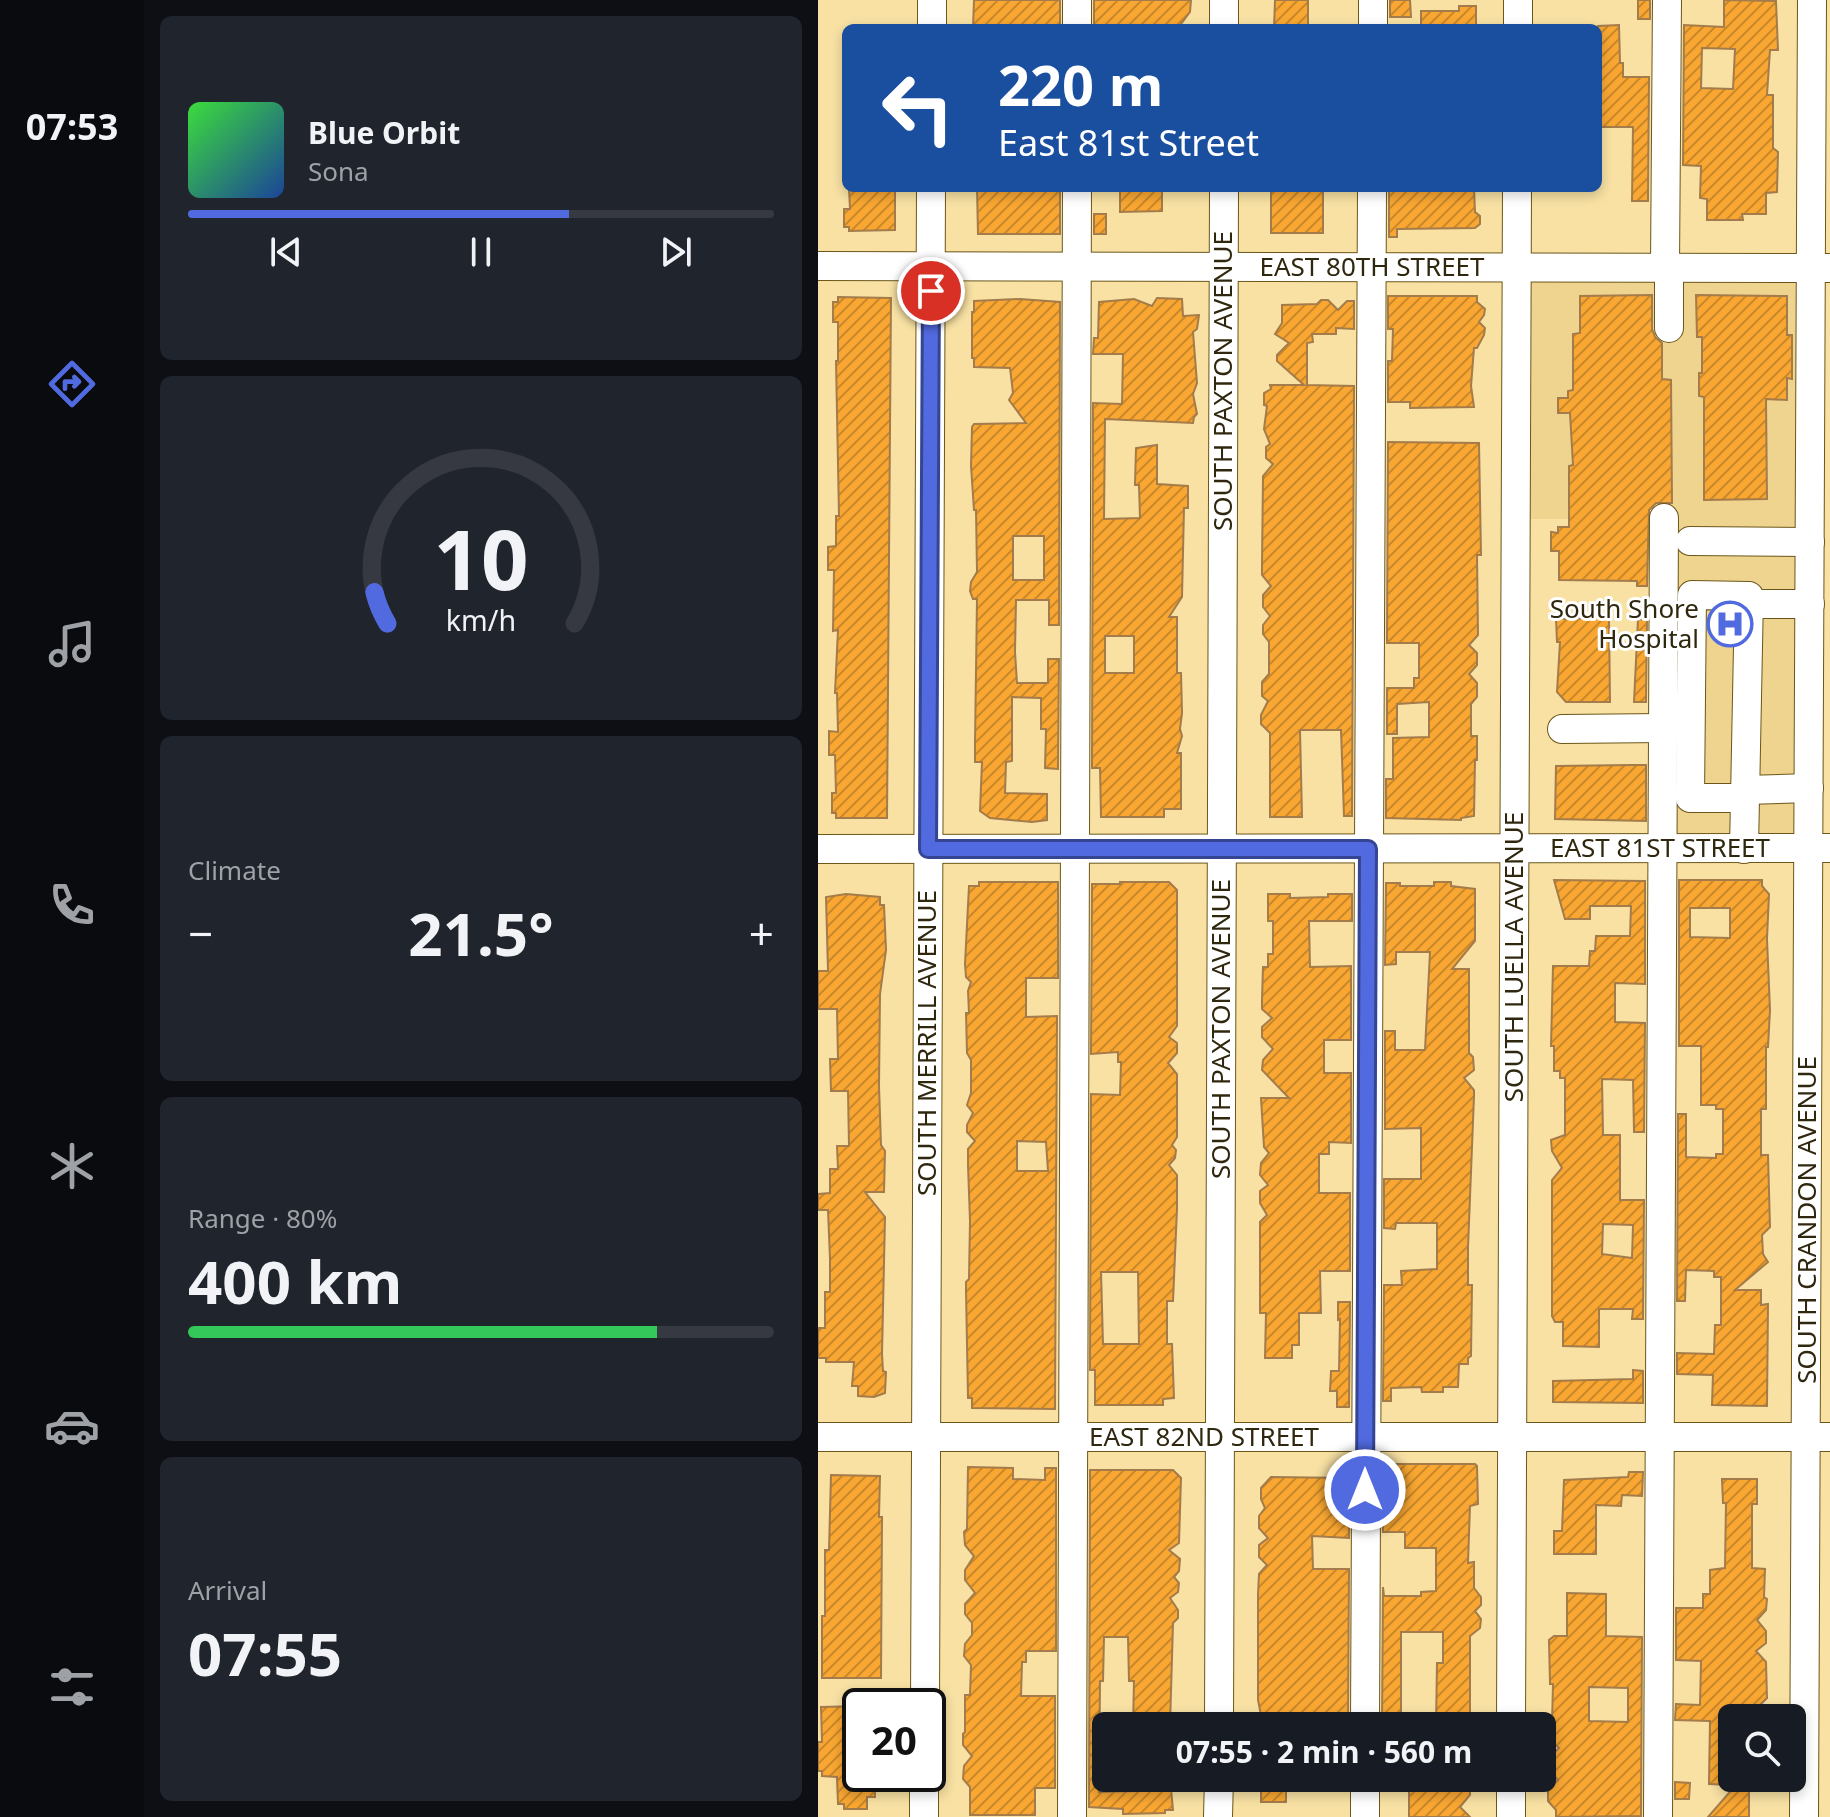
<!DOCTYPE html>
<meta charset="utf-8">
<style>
body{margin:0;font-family:"Noto Sans",sans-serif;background:#20242c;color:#f1f3f6;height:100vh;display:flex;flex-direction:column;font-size:30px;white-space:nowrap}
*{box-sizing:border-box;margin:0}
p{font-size:26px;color:#9ea1a6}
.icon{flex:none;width:44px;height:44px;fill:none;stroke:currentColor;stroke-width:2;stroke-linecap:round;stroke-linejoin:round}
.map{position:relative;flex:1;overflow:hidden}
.sheet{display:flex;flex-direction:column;gap:16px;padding:16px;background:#0d0f14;width:674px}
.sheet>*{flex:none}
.guide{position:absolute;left:24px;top:24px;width:760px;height:168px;border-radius:12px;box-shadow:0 4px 12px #0003;background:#1a4fa0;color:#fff;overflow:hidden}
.controls{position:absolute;left:900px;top:1704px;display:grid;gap:16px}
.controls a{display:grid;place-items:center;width:88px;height:88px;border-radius:12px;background:#171b24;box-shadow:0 4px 12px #0003;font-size:40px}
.speed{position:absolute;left:24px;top:1688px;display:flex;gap:16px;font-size:40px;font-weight:700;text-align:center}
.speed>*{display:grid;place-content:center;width:104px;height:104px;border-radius:50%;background:#171b24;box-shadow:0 4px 12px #0003;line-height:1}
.speed .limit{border:4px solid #111;border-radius:12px;background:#fff;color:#111}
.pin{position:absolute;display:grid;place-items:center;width:68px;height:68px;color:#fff;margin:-34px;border:4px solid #fff;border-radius:50%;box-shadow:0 2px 8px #0007}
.me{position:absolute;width:88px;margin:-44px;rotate:0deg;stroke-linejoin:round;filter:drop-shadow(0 0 6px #0008)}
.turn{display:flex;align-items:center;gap:28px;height:168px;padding:0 24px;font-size:36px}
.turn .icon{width:104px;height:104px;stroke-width:2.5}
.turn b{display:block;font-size:56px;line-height:68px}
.big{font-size:60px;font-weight:700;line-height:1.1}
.sheet .widget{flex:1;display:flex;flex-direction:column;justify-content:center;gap:12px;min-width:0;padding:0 28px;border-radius:12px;background:#20242c}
.sheet .dial{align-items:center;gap:0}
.dial svg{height:208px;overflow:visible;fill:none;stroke:#363941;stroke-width:7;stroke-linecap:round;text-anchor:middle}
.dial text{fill:#f1f3f6;stroke:none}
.song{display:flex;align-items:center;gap:24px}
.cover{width:96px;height:96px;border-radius:12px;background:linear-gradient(135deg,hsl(120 70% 55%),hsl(220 70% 35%))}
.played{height:8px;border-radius:4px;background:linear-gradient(90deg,#516adf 65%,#363941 65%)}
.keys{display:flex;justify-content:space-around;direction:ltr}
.heat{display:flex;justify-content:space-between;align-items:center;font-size:44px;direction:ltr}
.charge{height:12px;border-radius:6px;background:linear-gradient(90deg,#34c759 80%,#363941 0)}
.trip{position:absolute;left:274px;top:1712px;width:464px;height:80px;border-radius:12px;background:#171b24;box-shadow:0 4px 12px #0003;font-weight:700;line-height:80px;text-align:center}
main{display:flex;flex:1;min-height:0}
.dock{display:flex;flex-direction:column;width:144px;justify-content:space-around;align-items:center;background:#090b0e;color:#9ea1a6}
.dock .icon{width:56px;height:56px}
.dock .selected{color:#516adf}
.dock b{font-size:36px;color:#f1f3f6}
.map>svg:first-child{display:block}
.built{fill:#eed48f}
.building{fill:url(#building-hatch);stroke:#a47b4a;stroke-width:2;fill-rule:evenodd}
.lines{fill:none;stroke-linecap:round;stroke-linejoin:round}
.minor-casing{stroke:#6b5719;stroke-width:30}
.minor{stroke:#fff;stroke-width:28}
.route-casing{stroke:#354591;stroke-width:20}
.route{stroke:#516adf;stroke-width:14}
.labels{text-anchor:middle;stroke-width:6;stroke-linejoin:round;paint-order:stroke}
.street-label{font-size:26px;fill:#30280e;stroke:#fff}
.poi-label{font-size:26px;fill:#30280e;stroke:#fff;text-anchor:end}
</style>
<main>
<nav class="dock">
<b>07:53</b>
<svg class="icon selected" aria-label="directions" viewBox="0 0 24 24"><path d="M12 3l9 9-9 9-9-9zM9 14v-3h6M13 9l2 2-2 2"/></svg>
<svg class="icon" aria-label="music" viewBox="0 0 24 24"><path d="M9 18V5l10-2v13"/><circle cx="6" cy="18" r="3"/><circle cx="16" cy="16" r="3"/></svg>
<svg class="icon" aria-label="phone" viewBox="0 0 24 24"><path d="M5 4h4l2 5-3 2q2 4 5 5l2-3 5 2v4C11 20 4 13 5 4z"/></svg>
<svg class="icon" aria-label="climate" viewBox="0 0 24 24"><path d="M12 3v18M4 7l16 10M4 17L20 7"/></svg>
<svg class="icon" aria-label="car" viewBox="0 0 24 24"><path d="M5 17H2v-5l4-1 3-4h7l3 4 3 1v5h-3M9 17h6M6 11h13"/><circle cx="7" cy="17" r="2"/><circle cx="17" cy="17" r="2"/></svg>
<svg class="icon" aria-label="filters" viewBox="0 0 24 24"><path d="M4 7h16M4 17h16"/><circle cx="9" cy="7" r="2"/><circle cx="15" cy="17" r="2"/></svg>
</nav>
<section class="sheet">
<div class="widget">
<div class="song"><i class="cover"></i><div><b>Blue Orbit</b><p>Sona</p></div></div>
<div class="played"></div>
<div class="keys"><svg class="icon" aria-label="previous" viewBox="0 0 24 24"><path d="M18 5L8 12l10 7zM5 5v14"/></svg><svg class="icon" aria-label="pause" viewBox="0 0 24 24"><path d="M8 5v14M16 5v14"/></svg><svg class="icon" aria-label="next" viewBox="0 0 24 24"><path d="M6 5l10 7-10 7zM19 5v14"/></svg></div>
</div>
<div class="widget dial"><svg viewBox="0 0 100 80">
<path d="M14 69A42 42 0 1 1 86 69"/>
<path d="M14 69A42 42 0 0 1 9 57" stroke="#516adf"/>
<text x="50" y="56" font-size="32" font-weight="700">10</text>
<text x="50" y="72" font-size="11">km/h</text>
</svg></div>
<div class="widget"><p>Climate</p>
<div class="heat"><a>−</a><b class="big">21.5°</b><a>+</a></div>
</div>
<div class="widget"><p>Range · 80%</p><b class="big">400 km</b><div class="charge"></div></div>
<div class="widget"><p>Arrival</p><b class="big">07:55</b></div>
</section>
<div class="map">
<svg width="1012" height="1817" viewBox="0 0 1012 1817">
<defs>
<pattern id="building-hatch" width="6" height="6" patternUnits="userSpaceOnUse" patternTransform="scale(2)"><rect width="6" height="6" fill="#f9a732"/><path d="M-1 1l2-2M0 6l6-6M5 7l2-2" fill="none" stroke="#ca8829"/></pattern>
</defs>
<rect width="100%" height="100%" fill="#f8e1a3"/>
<polygon class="built" points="981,276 976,839 846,838 846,519 711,519 712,277"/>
<g class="building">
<polygon points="156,0 242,0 242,28 155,28"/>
<polygon points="276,0 373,0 372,12 360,28 276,28"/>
<polygon points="457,0 490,0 490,28 456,28"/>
<polygon points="572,0 592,0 593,17 572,17"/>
<rect x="820" y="0" width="12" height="19"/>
<path d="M906 0 958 1 960 50H952L949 95H955V148L960 152 959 192 948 193V214H924L925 220H889V199L882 198 883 166 865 165 866 25 906 27ZM884 48 917 49 915 89 883 88Z"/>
<polygon points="641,6 658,6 658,28 603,28 603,11 641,11"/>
<polygon points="801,25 802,63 805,63 805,77 831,77 830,201 814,201 815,127 780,127 780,26"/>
<polygon points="31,188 77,188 77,230 31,231 31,227 26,227 26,209 32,209"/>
<polygon points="159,188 242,188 242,234 160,234"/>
<polygon points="302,188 344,188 344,211 302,212"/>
<rect x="453" y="188" width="52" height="45"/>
<polygon points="571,188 656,188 657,212 662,216 662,224 657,228 579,229 579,237 571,237"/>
<rect x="276" y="214" width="12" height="20"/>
<polygon points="834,295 834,329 837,337 844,343 844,379 853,380 854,503 838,503 831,510 829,586 819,586 819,581 741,580 741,551 733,551 733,532 740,533 740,527 751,527 751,466 755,465 752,413 740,413 740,398 750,398 750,391 755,390 755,334 762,333 762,296"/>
<polygon points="878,295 969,296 969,335 974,335 974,379 969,378 969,400 948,399 949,499 886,500 886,397 881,396 881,373 884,373 884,337 879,337"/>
<polygon points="570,296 659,296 659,302 667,309 666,315 661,322 667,328 666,335 659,348 656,348 653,386 656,407 592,408 592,402 570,402 570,361 574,361 575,329 570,329"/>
<polygon points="20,297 73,298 69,818 18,818 18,813 14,813 14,793 18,793 17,755 11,755 11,731 20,732 19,693 17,693 20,630 15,631 16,570 10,570 10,547 18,546 18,516 21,516 18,361 20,361 20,322 15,322 15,302 20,302"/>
<path d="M339 298 364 299 365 316 381 315 379 329 375 332 379 383 375 394 379 414 376 417 375 423 287 419 286 519 322 518 321 485H317L318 448 339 445V484L370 486V508H366L364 597 351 617H359V673H363L364 713 362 729 364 736 359 753H363V809H346V817H283L282 768H274L275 403 304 404 305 354H275L276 338H280L281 302 316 299 334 306ZM287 636H316V673H287Z"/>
<path d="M202 299 242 302 241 625H231V600H198L197 652 199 683H230V659H241L240 769 227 768 228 729H223V698L194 697V761L188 762 187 793 229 794V820L214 822 172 818 162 811 164 762H157V743L159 599H155L152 591 153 582 159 572 158 510H156L153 466 154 427 156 424 208 423 191 400 195 393 192 368 156 367V358H154V312H156V301ZM195 536H226V580H195Z"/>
<polygon points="503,300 510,300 520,310 529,301 536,301 536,329 518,328 518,334 494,334 495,342 489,343 489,385 536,386 534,816 526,816 523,730 482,730 484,817 452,817 452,733 443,724 443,715 450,701 444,696 444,682 451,674 451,642 445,634 445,625 452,616 445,607 445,595 453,586 444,575 444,565 445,476 455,464 448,458 448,447 452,444 446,429 449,406 446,405 446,393 453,389 452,385 486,385 459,361 459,355 471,343 457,334 464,323 464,305 499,304"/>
<polygon points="570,442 661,443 663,555 659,555 660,635 651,645 659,653 659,665 651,674 659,683 659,697 653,704 653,736 659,736 659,760 657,760 656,816 643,818 643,820 568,818 568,779 575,779 575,738 611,737 611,702 579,704 579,734 569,734 569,688 596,688 596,678 601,678 601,643 569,643"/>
<polygon points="791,618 792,702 748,702 739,692 742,642 739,642 738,619"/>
<polygon points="820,619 829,620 828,702 816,702"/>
<polygon points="814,765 828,765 828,821 737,819 738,766"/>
<path d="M736 880 827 881V984L797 983V1022L827 1023 826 1132H816L815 1080 784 1079 785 1135H802V1200H826L825 1319H814L815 1309H781V1347L745 1346V1322H737L734 1316V1180L744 1168 734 1151 733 1140 747 1135V1078H742V1071H736V1046H733L735 966H771L772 951H777L778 936H812L813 906H772V919H747ZM785 1224 815 1225 814 1258 784 1254Z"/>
<path d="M861 880H944V886L951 894 949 939 952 1010 950 1047H948V1109H943V1155H950L952 1227 944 1235 945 1254 950 1262 917 1290H943V1305L950 1304 949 1406 894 1405 895 1375 859 1374V1353L896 1354 897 1325H903V1277H896V1271L868 1270 867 1301H859L860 1114H868V1157L898 1158V1154H905V1109H898V1105H883V1046H861ZM872 908H912V938L872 937Z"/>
<path d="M161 882H240V978H208V1017L239 1016 237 1409 154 1408V1398H150L148 1290V1282L151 1279 152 1221 150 1165V1149L157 1141 149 1132V1125L155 1113 149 1105 153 1093V1060L149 1053 148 1013H151L150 991 153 982 148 977 147 964 151 886H161ZM199 1141 228 1142 230 1171H199Z"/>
<path d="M302 882H351L359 890V1026L351 1037 359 1043V1053L350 1063 359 1074V1137L354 1145 358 1150 357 1158 351 1165 359 1175V1209L355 1301H349V1344H354L356 1398 345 1399V1405H277V1370H272L273 1094 302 1095 303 1062H300V1052L273 1054 274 884H302ZM283 1272H320L321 1344H285Z"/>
<polygon points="616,882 633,882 633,886 657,889 657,941 634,969 651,969 651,1053 655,1057 656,1070 646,1078 656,1090 656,1096 650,1248 650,1285 654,1285 653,1356 650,1358 650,1364 641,1364 640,1387 625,1387 625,1392 604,1392 603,1387 573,1388 573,1401 565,1401 566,1285 584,1285 583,1271 619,1269 619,1223 578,1223 577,1229 566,1228 566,1179 603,1179 603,1128 567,1129 567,1031 577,1031 577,1050 607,1050 612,952 578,952 578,964 567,965 568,883 582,883 582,886 616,886"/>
<polygon points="28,894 62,897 62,905 66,905 68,950 62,994 61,1086 63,1145 67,1151 66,1192 47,1192 67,1217 64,1354 65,1371 68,1372 67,1393 56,1397 40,1396 40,1386 34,1386 36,1362 8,1362 8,1358 0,1358 0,1328 7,1328 7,1292 12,1292 12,1259 10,1210 0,1210 0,1194 12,1193 12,1169 20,1169 19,1146 31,1146 30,1091 13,1091 12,1059 20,1059 19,1009 0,1009 0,971 10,971 8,897"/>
<polygon points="450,894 472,894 472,898 510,897 510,894 534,894 534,921 491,921 492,967 533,966 533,1040 506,1040 506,1073 533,1073 533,1143 511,1142 511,1154 501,1154 501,1193 532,1193 532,1271 502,1271 503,1313 481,1313 481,1345 474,1345 474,1358 447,1358 448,1313 442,1313 442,1222 449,1215 442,1203 442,1191 450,1185 442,1175 443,1163 451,1153 446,1147 443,1098 471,1098 444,1070 445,1060 455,1049 444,1037 444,1027 454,1018 444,1009 444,1000 445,967 450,967 450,954 455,954 455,921 450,921"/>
<polygon points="520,1302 532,1302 531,1407 519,1407 519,1391 512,1391 513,1371 521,1371 522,1319 520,1320"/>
<polygon points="815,1370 825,1371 825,1403 735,1402 735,1381 815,1379"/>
<polygon points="573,1464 657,1464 659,1466 660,1504 652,1506 650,1563 656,1562 656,1588 663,1597 663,1605 657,1611 663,1619 662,1628 652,1636 652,1726 618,1726 619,1663 625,1663 625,1632 583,1632 583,1726 564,1726 565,1587 566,1596 603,1596 603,1592 618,1591 618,1548 587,1548 587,1532 565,1532 565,1515 573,1515"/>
<polygon points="150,1467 195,1468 195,1479 227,1480 227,1468 238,1468 238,1651 208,1651 208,1662 204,1662 203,1696 237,1696 237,1788 217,1788 217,1815 152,1815 152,1787 145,1779 146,1766 154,1756 145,1745 145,1734 147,1732 147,1695 152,1695 153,1665 146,1656 147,1644 154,1635 154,1623 147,1614 147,1604 157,1593 147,1580 147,1570 156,1556 147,1545 146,1532 149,1529"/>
<polygon points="272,1470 355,1470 363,1478 361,1543 351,1550 362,1559 361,1571 356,1577 361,1583 360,1592 352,1598 360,1610 360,1618 355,1623 352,1726 315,1726 316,1681 311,1681 310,1637 286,1637 285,1681 282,1681 281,1792 321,1791 321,1778 352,1778 355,1810 347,1810 347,1813 305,1814 305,1809 271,1807"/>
<polygon points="811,1472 825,1472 824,1496 804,1495 803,1506 778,1505 778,1554 736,1554 736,1531 744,1531 746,1480 810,1477"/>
<polygon points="13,1475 62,1476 61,1517 64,1517 63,1678 4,1678 4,1616 7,1616 7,1550 11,1550"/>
<polygon points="453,1477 531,1478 531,1538 494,1536 495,1569 531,1569 530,1726 433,1726 443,1715 440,1700 440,1595 441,1574 449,1565 441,1557 441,1545 450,1538 441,1528 441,1516 447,1508 443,1499 443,1488"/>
<polygon points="904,1479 939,1479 939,1504 934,1504 934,1568 947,1569 946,1597 949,1599 948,1610 939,1620 948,1631 948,1643 938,1651 948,1662 949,1698 938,1709 914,1709 914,1785 891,1784 892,1721 857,1720 858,1704 882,1705 883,1661 858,1660 858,1608 885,1608 885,1594 892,1594 892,1570 907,1568 908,1503 905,1503"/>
<path d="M749 1593 788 1594V1636L824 1637 823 1816 738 1817V1810L730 1801V1790L740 1780 732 1771 731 1758 741 1748 730 1738V1726L734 1723 735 1684H732L731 1640 736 1636H749ZM771 1687 810 1688V1722L771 1721Z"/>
<polygon points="42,1706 42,1774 57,1774 57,1797 49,1797 49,1809 26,1809 26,1804 20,1804 19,1777 4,1776 4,1771 0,1771 0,1742 4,1742 3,1707"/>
<rect x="443" y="1778" width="25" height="24"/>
<polygon points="924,1778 931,1778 931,1817 890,1817"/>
<polygon points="591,1780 652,1781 652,1795 642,1807 652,1817 591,1817"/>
<polygon points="857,1782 872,1783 871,1799 857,1799"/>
</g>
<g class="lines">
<g class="minor-casing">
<g id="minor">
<polyline points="114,28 114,0"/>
<polyline points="259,28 259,0"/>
<polyline points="406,28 406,0"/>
<polyline points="555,28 555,0"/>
<polyline points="700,28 700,0"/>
<polyline points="0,266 1011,268"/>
<polyline points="847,267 849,0"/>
<polyline points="851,267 851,328"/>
<polyline points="872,541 992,542"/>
<polyline points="931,604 992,604"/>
<polyline points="744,729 846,728"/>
<polyline points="927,790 991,788"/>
<polyline points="0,849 1012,848"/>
<polyline points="926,849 931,596 874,595 872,798 927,798"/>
<polyline points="0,1437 1012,1437"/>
<polyline points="107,1706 113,188"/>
<polyline points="401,1726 406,188"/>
<polyline points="547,1726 554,188"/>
<polyline points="693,1726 699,188"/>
<polyline points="547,1778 547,1817"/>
<polyline points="106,1817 106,1774"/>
<polyline points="254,1817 259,188"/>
<polyline points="400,1817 401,1778"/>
<polyline points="693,1817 693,1778"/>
<polyline points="840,1817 846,518"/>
<polyline points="986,1817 994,0"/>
</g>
</g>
<use href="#minor" class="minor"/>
</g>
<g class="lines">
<g class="route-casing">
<polyline id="route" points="113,291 110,849 550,849 547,1490"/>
</g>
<use href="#route" class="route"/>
</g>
<defs>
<g id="hospital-ring" transform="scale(2.3)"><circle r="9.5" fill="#fff" stroke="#516adf" stroke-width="1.5"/><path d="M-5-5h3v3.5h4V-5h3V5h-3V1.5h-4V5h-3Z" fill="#516adf"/></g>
</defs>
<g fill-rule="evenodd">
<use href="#hospital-ring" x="912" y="624"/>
</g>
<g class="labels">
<g class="street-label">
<text x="554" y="276">EAST 80TH STREET</text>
<text transform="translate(405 381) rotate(-90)" y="9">SOUTH PAXTON AVENUE</text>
<text x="842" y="857">EAST 81ST STREET</text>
<text transform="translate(696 957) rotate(-90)" y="9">SOUTH LUELLA AVENUE</text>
<text transform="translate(403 1029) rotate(-90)" y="9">SOUTH PAXTON AVENUE</text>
<text transform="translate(109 1043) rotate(-90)" y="9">SOUTH MERRILL AVENUE</text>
<text transform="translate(989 1220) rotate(-90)" y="9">SOUTH CRANDON AVENUE</text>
<text x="386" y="1446">EAST 82ND STREET</text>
</g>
<g class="poi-label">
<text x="881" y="618">South Shore<tspan x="881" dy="30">Hospital</tspan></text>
</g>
</g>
</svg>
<div class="controls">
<a><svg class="icon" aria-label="search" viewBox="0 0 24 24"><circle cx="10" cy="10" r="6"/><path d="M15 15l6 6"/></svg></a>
</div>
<div class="speed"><div class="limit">20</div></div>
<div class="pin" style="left:113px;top:291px;background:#d93025"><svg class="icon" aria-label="arrive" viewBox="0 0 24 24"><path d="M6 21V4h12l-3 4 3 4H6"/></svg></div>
<svg class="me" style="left:547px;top:1490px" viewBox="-20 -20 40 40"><circle r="17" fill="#516adf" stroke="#fff" stroke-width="3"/><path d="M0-11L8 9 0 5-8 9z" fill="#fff"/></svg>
<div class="trip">07:55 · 2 min · 560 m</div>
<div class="guide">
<div class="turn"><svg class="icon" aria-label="left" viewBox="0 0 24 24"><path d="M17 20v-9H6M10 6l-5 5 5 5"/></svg><div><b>220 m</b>East 81st Street</div></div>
</div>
</div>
</main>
